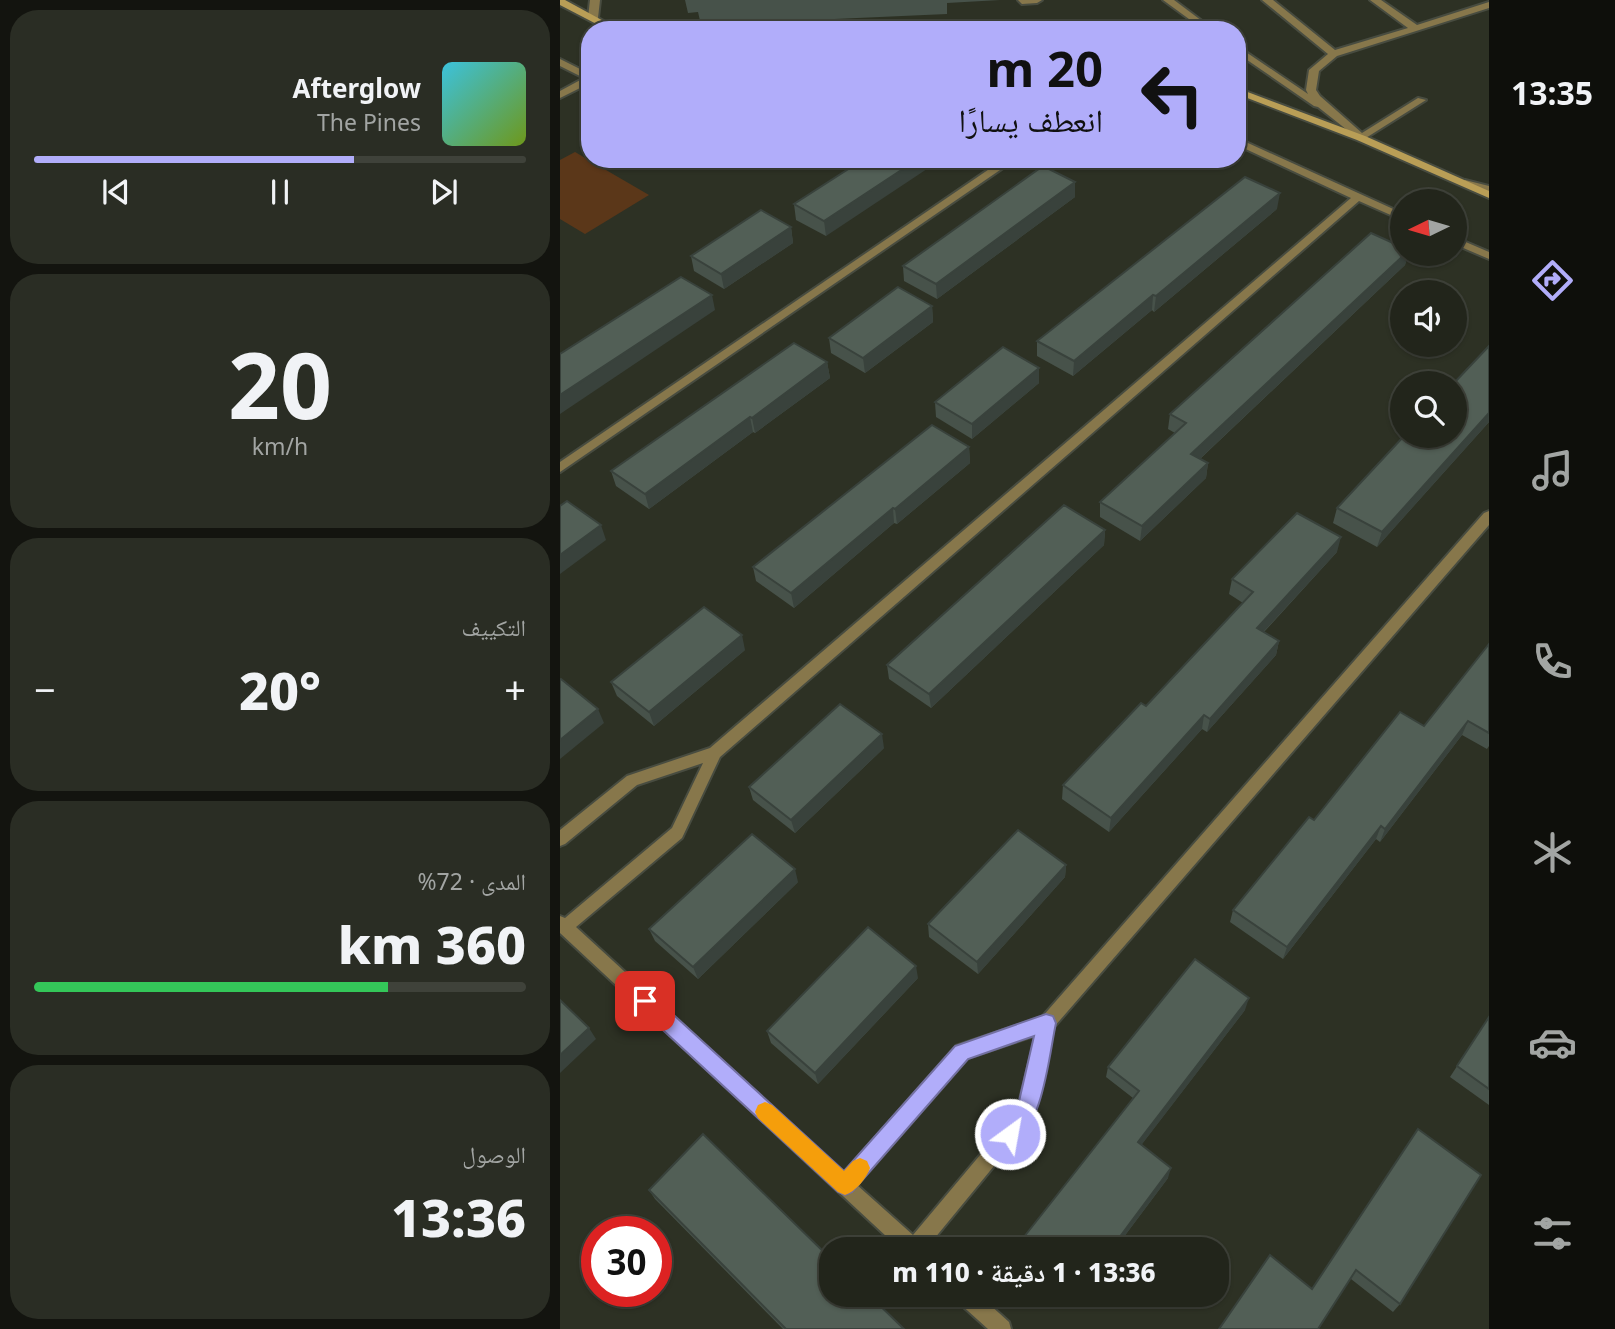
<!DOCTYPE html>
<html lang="ar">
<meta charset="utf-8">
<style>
body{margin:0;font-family:"Noto Sans","Noto Naskh Arabic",sans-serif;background:#2a2d24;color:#f1f3f6;direction:rtl;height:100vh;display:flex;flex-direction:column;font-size:26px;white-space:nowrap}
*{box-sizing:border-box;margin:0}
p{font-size:23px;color:#a2a5a3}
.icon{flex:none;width:38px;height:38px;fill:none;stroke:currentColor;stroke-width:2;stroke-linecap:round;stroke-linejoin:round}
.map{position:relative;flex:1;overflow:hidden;direction:ltr}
.drawer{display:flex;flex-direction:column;gap:10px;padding:10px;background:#13140f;width:560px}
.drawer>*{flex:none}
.hud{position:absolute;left:21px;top:21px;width:665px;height:147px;border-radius:28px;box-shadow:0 2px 5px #0004,0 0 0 2px #3f423a;direction:rtl;background:#b1adfa;color:#111;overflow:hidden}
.needle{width:46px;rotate:265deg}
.buttons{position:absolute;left:830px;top:189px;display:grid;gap:14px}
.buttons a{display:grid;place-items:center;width:77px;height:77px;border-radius:50%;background:#22251b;box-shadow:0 2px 5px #0004,0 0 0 2px #3f423a;font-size:35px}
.speed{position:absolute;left:21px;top:1216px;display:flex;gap:14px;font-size:35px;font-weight:700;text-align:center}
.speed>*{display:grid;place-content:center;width:91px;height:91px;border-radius:50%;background:#22251b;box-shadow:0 2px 5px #0004,0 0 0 2px #3f423a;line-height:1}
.speed .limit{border:10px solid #d22;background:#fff;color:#111}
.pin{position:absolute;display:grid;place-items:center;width:60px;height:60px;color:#fff;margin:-30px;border-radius:14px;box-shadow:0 4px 10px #0006}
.me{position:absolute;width:77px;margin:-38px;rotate:32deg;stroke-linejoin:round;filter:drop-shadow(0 0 5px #0008)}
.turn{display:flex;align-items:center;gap:24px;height:147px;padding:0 28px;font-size:32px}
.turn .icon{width:91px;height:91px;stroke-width:2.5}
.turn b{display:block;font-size:49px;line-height:60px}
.big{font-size:52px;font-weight:800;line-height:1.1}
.drawer .widget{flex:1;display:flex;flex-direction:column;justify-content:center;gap:10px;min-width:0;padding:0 24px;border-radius:28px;background:#2a2d24}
.drawer .dial{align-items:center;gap:0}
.dial b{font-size:91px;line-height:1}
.song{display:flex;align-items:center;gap:21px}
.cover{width:84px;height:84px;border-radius:10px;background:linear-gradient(135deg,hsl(190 70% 55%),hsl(80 70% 35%))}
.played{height:7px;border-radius:4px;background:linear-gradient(90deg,#b1adfa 65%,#3f423a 65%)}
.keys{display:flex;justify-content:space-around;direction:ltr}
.heat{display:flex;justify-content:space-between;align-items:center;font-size:38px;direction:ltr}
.charge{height:10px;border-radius:5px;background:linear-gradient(90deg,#34c759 72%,#3f423a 0)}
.trip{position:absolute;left:259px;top:1237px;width:410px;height:70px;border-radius:28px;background:#22251b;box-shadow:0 2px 5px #0004,0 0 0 2px #3f423a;font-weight:800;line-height:70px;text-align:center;direction:rtl}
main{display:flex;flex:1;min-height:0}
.menu{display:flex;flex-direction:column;width:126px;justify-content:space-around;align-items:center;background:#0e0f0b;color:#a2a5a3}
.menu .icon{width:49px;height:49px}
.menu .current{color:#b1adfa}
.menu b{font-size:32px;color:#f1f3f6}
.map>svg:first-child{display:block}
.green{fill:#5b3719}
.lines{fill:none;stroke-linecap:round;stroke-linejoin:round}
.lane-casing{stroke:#484c40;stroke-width:4}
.street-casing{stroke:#484c40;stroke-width:4}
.secondary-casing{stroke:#484c40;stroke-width:4}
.lane{fill:#87774b;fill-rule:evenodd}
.street{fill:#87774b;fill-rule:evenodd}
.secondary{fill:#b99e56;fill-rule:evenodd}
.wall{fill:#47524a}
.shaded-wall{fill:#39423c}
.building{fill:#525f56;stroke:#39423c;stroke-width:2}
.route{fill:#b1adfa;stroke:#7370a2;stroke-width:2}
.slow{fill:#f59e0b}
</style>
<main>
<nav class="menu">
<b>13:35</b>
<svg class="icon current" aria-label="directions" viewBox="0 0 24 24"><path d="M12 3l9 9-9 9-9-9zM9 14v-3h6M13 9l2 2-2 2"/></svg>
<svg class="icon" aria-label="music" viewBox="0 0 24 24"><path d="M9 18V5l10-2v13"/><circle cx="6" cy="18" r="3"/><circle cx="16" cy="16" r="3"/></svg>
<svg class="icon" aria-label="phone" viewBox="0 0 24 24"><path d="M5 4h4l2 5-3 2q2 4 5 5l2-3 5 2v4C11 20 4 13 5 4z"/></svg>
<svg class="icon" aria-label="climate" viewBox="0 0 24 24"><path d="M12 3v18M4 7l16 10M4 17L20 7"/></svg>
<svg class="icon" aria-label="car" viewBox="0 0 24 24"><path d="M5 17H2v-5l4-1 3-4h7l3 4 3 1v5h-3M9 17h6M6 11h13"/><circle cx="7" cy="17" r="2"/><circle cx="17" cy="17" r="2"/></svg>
<svg class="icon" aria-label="filters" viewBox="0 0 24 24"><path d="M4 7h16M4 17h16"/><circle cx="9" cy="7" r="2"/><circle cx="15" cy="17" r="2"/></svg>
</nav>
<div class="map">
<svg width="929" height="1329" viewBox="0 0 929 1329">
<rect width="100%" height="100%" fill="#2d3124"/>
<polygon class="green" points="15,152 89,195 25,234 0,219 0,160"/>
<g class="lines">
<g class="lane-casing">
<g id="lane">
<polygon points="30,0 40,0 38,18 33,21 28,18"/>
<polygon points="458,0 482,0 477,3 462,4"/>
<polygon points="603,0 614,0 654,30 644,30"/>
<polygon points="702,0 713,0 775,50 848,28 810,0 821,0 857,25 929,2 929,8 777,56 759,71 756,90 760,96 802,133 858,98 866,100 801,141 758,107 754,106 677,53 677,46 748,94 746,90 749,70 768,54"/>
<polygon points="905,180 929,186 929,192 901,185 900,183"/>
</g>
</g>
<g class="street-casing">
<g id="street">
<polygon points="0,59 30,74 30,83 0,98 0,91 24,78 0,66"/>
<path d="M677 138 842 213V220L799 201 160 757 122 838 16 927 284 1173 396 1046 482 1017 924 513 929 511V525L494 1027 471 1121 365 1250H341L0 933V916L5 918 112 828 143 763 77 785 5 844 0 846V830L67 776 150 748 791 198 677 145ZM476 1035 457 1111 353 1235 297 1185 408 1058Z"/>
<polygon points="444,159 456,159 0,472 0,462"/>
<polygon points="894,237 929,252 929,259 894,244"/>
<polygon points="396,1295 419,1295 449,1322 451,1329 428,1329 398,1302"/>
</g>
</g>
<g class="secondary-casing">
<g id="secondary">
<polygon points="0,0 5,0 60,30 48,30 0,5"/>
<polygon points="677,88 805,136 929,191 929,198 797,140 677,94"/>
</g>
</g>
<use href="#lane" class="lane"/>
<use href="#street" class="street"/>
<use href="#secondary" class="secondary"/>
</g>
<g class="wall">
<polygon points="125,0 440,0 387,3 387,14 141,25 138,12 128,13"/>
<polygon points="304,159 266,236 236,220 234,204"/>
<polygon points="515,182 515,197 377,299 344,281 343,266"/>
<polygon points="717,209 594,312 592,310 513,376 477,356 477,341"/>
<polygon points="231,227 233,243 164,289 134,271 131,256"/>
<polygon points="842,254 848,254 845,265 640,459 648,463 646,478 580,541 540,517 540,502 615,433 608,429 610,414"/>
<polygon points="372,306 373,322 305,373 271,353 269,338"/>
<polygon points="929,346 929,422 817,547 773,523 777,508"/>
<polygon points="267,362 270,378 195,433 193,432 89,509 56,486 51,471"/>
<polygon points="479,368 479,383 412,439 376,417 375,402"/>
<polygon points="409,447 410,463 337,524 334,523 234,608 196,581 193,567"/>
<polygon points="545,530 544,545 371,708 329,679 327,665"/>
<polygon points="777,552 704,632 719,641 716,655 647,732 642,729 549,832 502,799 503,785 586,706 683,603 669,594 672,579"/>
<polygon points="929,644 929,746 927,749 902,735 820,842 816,839 723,959 670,922 673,910 754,820 864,726"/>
<polygon points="185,650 94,726 57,696 51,682"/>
<polygon points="324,748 235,833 193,800 189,787"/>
<polygon points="506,865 505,877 418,974 369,937 368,924"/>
<polygon points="238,882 138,979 95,941 89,929"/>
<polygon points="358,978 258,1084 211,1043 207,1031"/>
<polygon points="685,1010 581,1145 608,1178 554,1250 456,1250 456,1247 573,1098 546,1077 548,1067"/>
<polygon points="929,1017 929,1105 890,1077"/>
<polygon points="858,1129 840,1304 833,1312 791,1279 752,1289"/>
<polygon points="89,1190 344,1329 223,1329 95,1199"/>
<polygon points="501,1295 520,1295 512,1305"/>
</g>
<g class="shaded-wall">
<polygon points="358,159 382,159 266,236 264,221"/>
<polygon points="515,182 515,197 377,299 376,284"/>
<polygon points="720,193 717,209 594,312 596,296"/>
<polygon points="231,227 233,243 164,289 161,274"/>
<polygon points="845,254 848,254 845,265 629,469 631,454"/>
<polygon points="152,295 155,310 0,414 0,395"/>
<polygon points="593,295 592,310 513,376 514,361"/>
<polygon points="372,306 373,322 305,373 303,358"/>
<polygon points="267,362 270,378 195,433 192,418"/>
<polygon points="479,368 479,383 412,439 412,424"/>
<polygon points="929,413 929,422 817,547 822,532"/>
<polygon points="190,417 193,432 89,509 85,494"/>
<polygon points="409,447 410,463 337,524 335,509"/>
<polygon points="648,463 646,478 580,541 582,526"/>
<polygon points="333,508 334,523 234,608 231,593"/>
<polygon points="41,525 46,540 0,574 0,555"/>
<polygon points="545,530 544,545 371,708 369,694"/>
<polygon points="781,537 777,552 694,642 697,628"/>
<polygon points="182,635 185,650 94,726 89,712"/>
<polygon points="719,641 716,655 647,732 650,719"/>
<polygon points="38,709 44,723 0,759 0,740"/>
<polygon points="644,715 642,729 549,832 551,818"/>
<polygon points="908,721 902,735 820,842 825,829"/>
<polygon points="322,734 324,748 235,833 231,820"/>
<polygon points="821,826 816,839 723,959 727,947"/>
<polygon points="506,865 505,877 418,974 417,962"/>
<polygon points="235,869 238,882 138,979 133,967"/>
<polygon points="356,966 358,978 258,1084 255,1073"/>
<polygon points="689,998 685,1010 576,1152 578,1142"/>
<polygon points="29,1028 36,1039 0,1073 0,1055"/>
<polygon points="611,1168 608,1178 554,1250 550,1250"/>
<polygon points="515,1295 520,1295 512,1305 513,1298"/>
</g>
<g class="building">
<polygon points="304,159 358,159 264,221 234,204"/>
<polygon points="483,166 515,182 376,284 343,266"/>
<polygon points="685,177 720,193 596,296 593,295 514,361 477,341"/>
<polygon points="201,210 231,227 161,274 131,256"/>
<polygon points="811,233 842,247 842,254 845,254 631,454 648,463 582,526 540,502 626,423 610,414"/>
<polygon points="121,277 152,295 0,395 0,354"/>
<polygon points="338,287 372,306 303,358 269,338"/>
<polygon points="234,343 267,362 192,418 190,417 85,494 51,471"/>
<polygon points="929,346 929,413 822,532 777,508 844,436 894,436 894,383"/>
<polygon points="443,347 479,368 412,424 375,402"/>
<polygon points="372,425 409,447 335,509 333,508 231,593 193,567"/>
<polygon points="7,501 41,525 0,555 0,506"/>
<polygon points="504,505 545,530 369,694 327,665"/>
<polygon points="737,513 781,537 697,628 719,641 650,719 644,715 551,818 503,785 581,703 586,706 693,592 672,579"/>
<polygon points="144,607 182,635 89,712 51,682"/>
<polygon points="929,644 929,733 908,721 825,829 821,826 727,947 673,910 749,817 754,820 840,712 864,726"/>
<polygon points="1,679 38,709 0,740 0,680"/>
<polygon points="280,704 322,734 231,820 189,787"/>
<polygon points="458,830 506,865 417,962 368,924"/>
<polygon points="192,834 235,869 133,967 89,929"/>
<polygon points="308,927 356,966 255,1073 207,1031"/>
<polygon points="635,959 689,998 578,1142 611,1168 550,1250 458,1250 456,1247 579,1091 548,1067"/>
<polygon points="0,1000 29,1028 0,1055"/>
<polygon points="929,1017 929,1089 897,1066"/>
<polygon points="858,1129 921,1175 840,1304 796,1270 758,1329 659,1329 710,1255 752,1289"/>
<polygon points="143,1134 271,1259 271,1295 309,1295 344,1329 226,1329 89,1190"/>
</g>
<path class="route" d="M85 992 92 995 284 1171 395 1046 486 1014 493 1016 496 1023C489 1055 483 1130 450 1144L443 1141 440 1134 457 1110 474 1036 408 1059 292 1192 285 1195 278 1192 78 1007 75 1001 78 995Z"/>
<path class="slow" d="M205 1102 212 1105 284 1171 293 1161 300 1158 307 1161 310 1168C306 1179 296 1191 285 1195L278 1192 198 1118 195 1112 198 1105Z"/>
</svg>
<div class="buttons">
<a><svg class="needle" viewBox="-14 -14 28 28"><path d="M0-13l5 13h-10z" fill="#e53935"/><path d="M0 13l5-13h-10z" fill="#a2a5a3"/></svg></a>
<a><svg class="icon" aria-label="sound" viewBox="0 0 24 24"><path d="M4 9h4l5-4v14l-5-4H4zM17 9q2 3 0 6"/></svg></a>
<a><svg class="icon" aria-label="search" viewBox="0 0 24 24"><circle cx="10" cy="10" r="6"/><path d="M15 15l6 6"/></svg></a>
</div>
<div class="speed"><div class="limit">30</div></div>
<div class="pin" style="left:85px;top:1001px;background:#d93025"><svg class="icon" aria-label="arrive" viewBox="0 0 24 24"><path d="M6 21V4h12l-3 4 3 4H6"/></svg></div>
<svg class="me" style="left:450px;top:1134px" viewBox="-20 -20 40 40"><circle r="17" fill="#b1adfa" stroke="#fff" stroke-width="3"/><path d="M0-11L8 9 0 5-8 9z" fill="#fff"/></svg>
<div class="trip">13:36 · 1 دقيقة · 110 m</div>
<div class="hud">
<div class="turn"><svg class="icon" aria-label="left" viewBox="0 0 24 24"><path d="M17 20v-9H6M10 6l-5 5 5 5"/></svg><div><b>20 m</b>انعطف يسارًا</div></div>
</div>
</div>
<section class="drawer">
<div class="widget">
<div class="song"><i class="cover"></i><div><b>Afterglow</b><p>The Pines</p></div></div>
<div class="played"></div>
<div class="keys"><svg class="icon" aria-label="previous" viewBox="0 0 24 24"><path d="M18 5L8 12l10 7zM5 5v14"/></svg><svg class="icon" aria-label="pause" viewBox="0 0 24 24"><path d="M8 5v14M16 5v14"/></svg><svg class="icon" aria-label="next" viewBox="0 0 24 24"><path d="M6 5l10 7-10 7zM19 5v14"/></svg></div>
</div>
<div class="widget dial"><b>20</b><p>km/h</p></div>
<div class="widget"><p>التكييف</p>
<div class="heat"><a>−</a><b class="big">20°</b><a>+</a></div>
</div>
<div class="widget"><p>المدى · 72%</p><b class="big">360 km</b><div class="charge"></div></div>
<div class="widget"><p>الوصول</p><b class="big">13:36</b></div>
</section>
</main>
